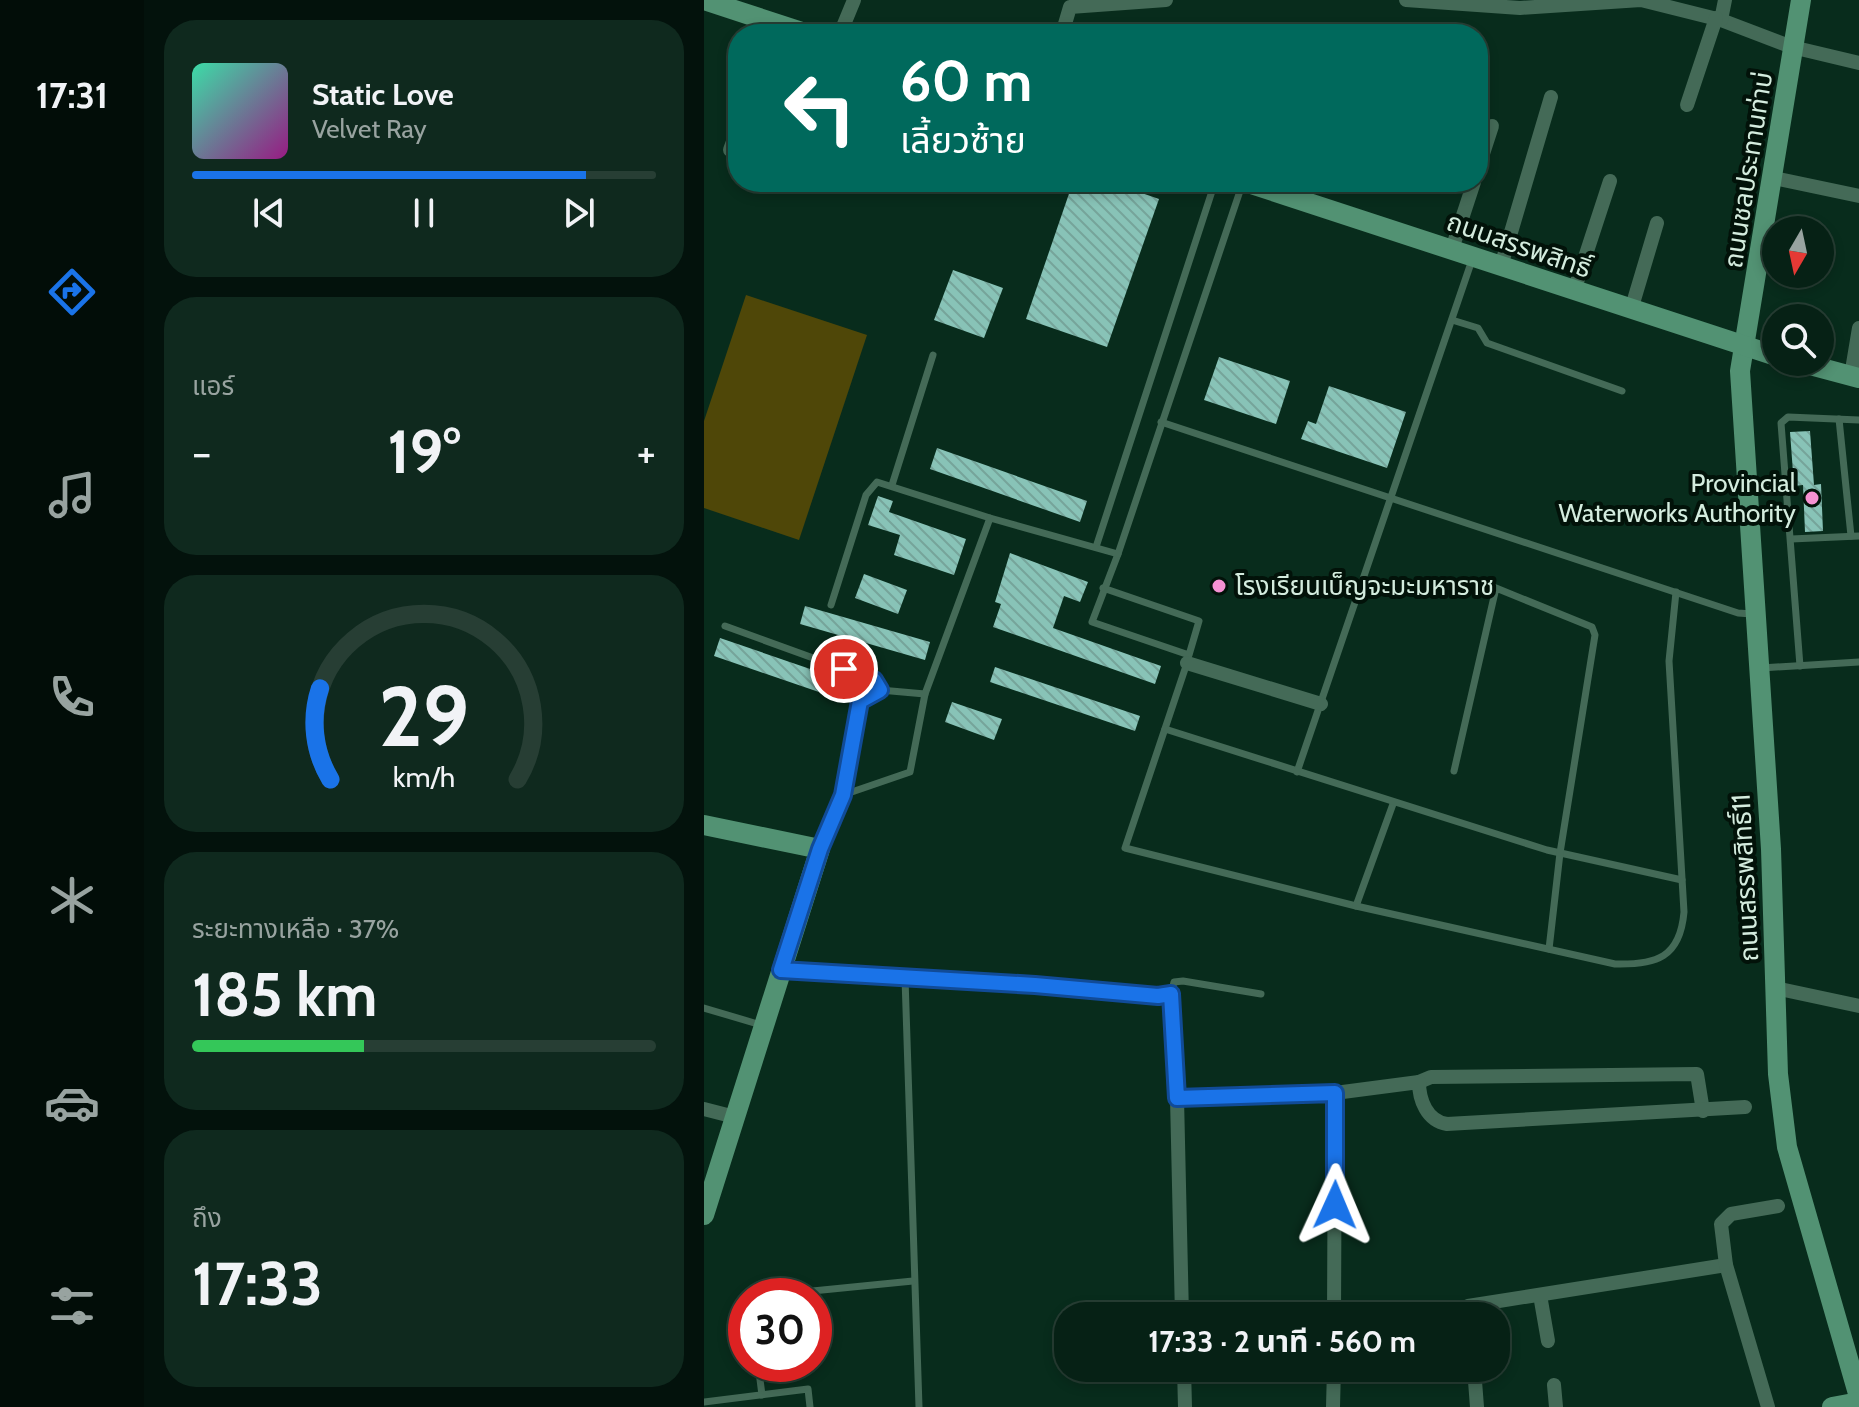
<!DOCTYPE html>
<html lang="th">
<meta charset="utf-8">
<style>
body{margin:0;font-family:Cabin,"Noto Sans Thai",sans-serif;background:#0f291e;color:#f1f3f6;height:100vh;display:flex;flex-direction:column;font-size:30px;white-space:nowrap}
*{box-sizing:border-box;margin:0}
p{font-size:26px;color:#98a3a0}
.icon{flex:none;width:44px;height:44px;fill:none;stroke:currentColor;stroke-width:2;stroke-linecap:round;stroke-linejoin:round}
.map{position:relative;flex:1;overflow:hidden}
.details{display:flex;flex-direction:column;gap:20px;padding:20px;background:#03120c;width:560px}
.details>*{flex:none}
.top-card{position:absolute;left:24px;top:24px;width:760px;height:168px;border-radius:32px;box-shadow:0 4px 12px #0003,0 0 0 2px #273e34;background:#00695c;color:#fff;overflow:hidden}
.needle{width:52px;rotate:189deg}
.controls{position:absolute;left:1058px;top:216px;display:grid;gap:16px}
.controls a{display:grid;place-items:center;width:72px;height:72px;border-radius:50%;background:#062115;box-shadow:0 4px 12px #0003,0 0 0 2px #273e34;font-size:40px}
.speed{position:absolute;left:24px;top:1278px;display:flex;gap:16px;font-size:40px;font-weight:700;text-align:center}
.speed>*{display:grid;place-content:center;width:104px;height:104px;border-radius:50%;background:#062115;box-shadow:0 4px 12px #0003,0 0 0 2px #273e34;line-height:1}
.speed .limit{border:12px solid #d22;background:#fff;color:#111}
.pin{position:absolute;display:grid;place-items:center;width:68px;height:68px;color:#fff;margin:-34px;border:4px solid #fff;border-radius:50%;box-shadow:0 2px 8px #0007}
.me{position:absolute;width:88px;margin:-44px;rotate:1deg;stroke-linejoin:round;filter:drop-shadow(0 0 6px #0008)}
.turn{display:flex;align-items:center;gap:28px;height:168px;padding:0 40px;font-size:36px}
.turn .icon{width:104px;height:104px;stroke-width:2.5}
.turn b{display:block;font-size:56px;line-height:68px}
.big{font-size:60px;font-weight:700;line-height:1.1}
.details .card{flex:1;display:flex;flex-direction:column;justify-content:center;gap:12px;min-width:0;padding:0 28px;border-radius:32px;background:#0f291e}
.details .dial{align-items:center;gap:0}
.dial svg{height:208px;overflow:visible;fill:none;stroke:#273e34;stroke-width:7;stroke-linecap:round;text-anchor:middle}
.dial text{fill:#f1f3f6;stroke:none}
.song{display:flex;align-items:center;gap:24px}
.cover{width:96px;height:96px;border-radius:12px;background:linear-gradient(135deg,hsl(160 70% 55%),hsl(310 70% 35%))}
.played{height:8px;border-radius:4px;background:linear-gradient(90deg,#1a73e8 85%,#273e34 85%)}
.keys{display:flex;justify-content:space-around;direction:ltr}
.heat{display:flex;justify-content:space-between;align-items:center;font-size:44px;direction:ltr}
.charge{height:12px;border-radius:6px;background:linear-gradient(90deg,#34c759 37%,#273e34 0)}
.trip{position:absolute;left:350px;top:1302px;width:456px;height:80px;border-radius:32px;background:#062115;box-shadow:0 4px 12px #0003,0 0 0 2px #273e34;font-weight:700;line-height:80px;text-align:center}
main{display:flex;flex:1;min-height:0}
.tab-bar{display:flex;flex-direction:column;width:144px;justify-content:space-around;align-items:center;background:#020d08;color:#98a3a0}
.tab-bar .icon{width:56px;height:56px}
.tab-bar .selected{color:#1a73e8}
.tab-bar b{font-size:36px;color:#f1f3f6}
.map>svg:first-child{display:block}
.green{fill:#4f4708}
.building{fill:url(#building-back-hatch)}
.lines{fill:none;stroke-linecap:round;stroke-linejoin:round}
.lane{stroke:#446a57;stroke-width:7}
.street{stroke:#446a57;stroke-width:14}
.secondary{stroke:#529273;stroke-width:20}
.route-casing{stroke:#114b97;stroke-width:20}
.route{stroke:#1a73e8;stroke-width:14}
.poi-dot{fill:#f591d2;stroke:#021209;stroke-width:3}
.labels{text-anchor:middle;stroke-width:8;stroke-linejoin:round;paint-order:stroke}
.street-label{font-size:26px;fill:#d4ecde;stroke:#021209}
.poi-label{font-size:26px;fill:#d4ecde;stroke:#021209;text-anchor:end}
</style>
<main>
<nav class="tab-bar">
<b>17:31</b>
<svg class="icon selected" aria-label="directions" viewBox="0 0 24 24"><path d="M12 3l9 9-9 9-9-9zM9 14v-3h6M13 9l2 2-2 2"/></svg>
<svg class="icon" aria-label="music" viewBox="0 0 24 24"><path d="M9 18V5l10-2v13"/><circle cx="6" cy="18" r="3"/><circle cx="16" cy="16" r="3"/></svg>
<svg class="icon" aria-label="phone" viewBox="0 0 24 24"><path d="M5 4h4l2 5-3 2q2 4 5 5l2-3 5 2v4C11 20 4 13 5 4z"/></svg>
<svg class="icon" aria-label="climate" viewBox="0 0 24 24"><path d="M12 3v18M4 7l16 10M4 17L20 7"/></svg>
<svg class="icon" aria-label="car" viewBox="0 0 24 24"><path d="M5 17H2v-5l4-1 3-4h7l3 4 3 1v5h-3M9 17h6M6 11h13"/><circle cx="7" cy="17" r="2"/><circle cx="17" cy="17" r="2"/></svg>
<svg class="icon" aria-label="filters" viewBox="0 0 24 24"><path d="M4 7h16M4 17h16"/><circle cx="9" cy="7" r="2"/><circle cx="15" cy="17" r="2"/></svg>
</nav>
<section class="details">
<div class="card">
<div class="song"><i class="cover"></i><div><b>Static Love</b><p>Velvet Ray</p></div></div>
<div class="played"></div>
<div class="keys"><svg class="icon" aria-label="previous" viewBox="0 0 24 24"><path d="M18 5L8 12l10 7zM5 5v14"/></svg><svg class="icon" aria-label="pause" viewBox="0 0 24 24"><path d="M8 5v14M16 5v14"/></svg><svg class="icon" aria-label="next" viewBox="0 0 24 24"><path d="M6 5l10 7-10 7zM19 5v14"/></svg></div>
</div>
<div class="card"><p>แอร์</p>
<div class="heat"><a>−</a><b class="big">19°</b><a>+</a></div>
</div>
<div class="card dial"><svg viewBox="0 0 100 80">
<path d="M14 69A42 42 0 1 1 86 69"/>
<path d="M14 69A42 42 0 0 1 10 34" stroke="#1a73e8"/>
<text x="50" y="56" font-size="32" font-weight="700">29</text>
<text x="50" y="72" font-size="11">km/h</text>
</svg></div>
<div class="card"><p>ระยะทางเหลือ · 37%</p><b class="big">185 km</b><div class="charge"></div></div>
<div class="card"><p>ถึง</p><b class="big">17:33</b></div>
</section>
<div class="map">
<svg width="1155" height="1407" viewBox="0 0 1155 1407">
<defs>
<pattern id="building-back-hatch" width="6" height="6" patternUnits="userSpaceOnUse" patternTransform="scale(2)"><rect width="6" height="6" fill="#88c3b7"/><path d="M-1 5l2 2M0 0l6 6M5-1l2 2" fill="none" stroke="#76a49a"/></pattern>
</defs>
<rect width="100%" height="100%" fill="#082c1c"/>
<polygon class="green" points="42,295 163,335 95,540 0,508 0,421"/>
<g class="building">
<polygon points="369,182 406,182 455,199 403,347 322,319"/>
<polygon points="249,270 299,288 280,338 230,320"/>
<polygon points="515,357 586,381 572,424 500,400"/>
<polygon points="625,386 702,412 683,468 597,439 604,421 612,424"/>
<polygon points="1106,431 1110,485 1117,484 1119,531 1101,532 1099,485 1090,486 1086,432"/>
<polygon points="233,448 383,501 376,522 226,469"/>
<polygon points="174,496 189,501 185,512 262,539 250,575 190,555 196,535 164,525"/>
<polygon points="306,553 384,582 376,602 360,596 349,628 457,666 451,684 289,627 297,604 291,602"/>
<polygon points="160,574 203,590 194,614 151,598"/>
<polygon points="101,606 226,642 221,660 96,624"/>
<polygon points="16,638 150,684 144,702 10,656"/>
<polygon points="291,667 436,716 431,731 286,682"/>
<polygon points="248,702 298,719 290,740 241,722"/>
</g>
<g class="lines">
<g class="lane">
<polyline points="748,320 774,328 783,343 918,391"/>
<polyline points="1135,419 1147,536"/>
<polyline points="457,422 1034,613 1048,614"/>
<polyline points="188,485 229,355"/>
<polyline points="1044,487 1083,486"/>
<polyline points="1087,539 1155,536"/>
<polyline points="392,547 511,182"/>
<polyline points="399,588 495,621 485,655 388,622 414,554 539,182"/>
<polyline points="127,605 162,495 173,482 286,518"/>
<polyline points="21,626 170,680 176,690 221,694"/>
<polyline points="483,663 421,848 652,906 689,804"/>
<polyline points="1096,666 1077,423 1084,417 1155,420"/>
<polyline points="1057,668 1155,662"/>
<polyline points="176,690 156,701 139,795 206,772 221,694 286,518 414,554"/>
<polyline points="461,729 843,850 978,880"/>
<polyline points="750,771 792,588 888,627 891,635 856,853 845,949"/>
<polyline points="593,772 768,260"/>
<polyline points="116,848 139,795"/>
<path d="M652 906 911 964C952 965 976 958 980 912L965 661 972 592"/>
<polyline points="82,971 331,985 454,996 467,994 470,982 479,981 557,994"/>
<polyline points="201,978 215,1407"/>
<polyline points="467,994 473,1098"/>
<polyline points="0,1008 57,1025"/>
<polyline points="57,1296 209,1281"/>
<polyline points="54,1364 58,1395"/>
<polyline points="0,1402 104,1389 106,1407"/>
</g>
<g class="street">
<polyline points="702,0 816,8 937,0 1017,20 1088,47 1155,63"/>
<polyline points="1017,20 1021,0"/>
<polyline points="136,34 150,0"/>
<polyline points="358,34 366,7 462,0"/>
<polyline points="983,105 1012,18"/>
<polyline points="26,150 34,128"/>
<polyline points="774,169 788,126"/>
<polyline points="1070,178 1155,196"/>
<polyline points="748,249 770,182"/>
<polyline points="797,266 847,97"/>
<polyline points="870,291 906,181"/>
<polyline points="927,310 953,223"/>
<polyline points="1147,376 1155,328"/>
<polyline points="483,663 617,704"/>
<polyline points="1071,988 1155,1006"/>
<polyline points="715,1082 727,1077 993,1074 999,1111"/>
<polyline points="0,1109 31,1117"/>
<polyline points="836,1295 844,1341"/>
<path d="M478 1316 473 1098 631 1093 715 1082C715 1100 723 1121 743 1124L1041 1107"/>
<polyline points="630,1316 631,1093"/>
<polyline points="765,1316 764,1306 1022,1265"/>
<polyline points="480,1368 481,1407"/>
<polyline points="770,1368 773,1407"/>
<polyline points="850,1385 852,1407"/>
<polyline points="629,1407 630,1368"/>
<polyline points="1064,1407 1022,1265 1017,1224 1027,1214 1074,1206"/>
</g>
<g class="secondary">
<polyline points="0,0 104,34"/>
<polyline points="1097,0 1036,371 1067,849 1074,1074 1083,1147 1155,1397"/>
<polyline points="541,182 1072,356"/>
<polyline points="1095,362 1155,378"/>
<polyline points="0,825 116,849 0,1215"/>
<polyline points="1128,1407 1155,1402"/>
</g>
</g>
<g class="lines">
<g class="route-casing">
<polyline id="route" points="140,669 170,680 176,690 156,701 139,795 116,849 77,970 331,985 454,996 467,994 473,1098 631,1093 631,1205"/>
</g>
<use href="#route" class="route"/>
</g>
<g class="poi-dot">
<circle cx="1108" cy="498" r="8"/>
<circle cx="515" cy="586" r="8"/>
</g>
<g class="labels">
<g class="street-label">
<text transform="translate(1044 170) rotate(-81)" y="9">ถนนชลประทานท่าบ่</text>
<text transform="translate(815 245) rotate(19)" y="9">ถนนสรรพสิทธิ์</text>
<text transform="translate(1041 878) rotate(-93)" y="9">ถนนสรรพสิทธิ์11</text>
</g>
<g class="poi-label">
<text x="1092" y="492">Provincial<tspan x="1092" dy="30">Waterworks Authority</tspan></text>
<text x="531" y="595" text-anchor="start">โรงเรียนเบ็ญจะมะมหาราช</text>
</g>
</g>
</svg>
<div class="controls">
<a><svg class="needle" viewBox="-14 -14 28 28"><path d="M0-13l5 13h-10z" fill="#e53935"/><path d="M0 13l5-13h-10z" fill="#98a3a0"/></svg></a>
<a><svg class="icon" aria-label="search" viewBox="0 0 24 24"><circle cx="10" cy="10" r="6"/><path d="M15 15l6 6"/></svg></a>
</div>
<div class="speed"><div class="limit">30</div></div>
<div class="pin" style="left:140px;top:669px;background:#d93025"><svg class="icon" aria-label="arrive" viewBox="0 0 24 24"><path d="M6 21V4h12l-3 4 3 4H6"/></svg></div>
<svg class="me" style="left:631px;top:1205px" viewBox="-20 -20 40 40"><path d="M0-17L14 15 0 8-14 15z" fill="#1a73e8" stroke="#fff" stroke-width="4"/></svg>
<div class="trip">17:33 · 2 นาที · 560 m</div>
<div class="top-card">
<div class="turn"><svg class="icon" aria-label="left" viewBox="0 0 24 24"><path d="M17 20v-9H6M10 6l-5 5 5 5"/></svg><div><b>60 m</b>เลี้ยวซ้าย</div></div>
</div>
</div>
</main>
